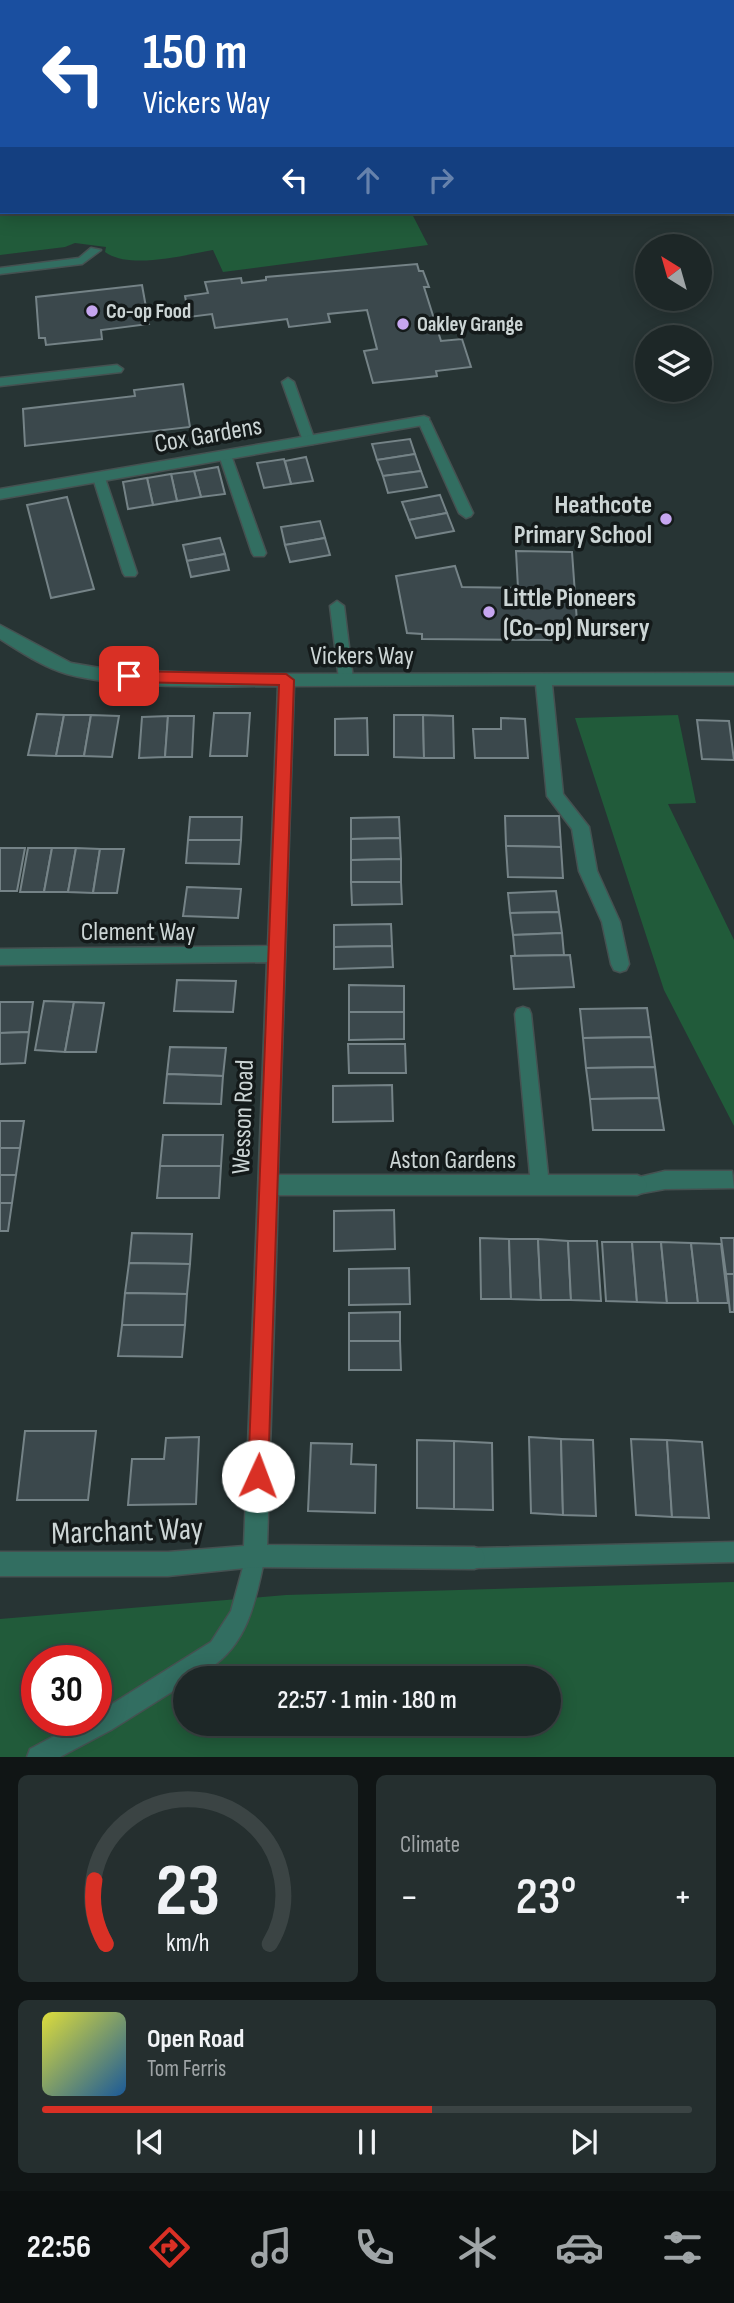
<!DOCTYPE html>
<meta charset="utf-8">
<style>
body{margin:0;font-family:"Sofia Sans Condensed",sans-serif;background:#252f2f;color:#f1f3f6;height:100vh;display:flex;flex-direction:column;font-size:26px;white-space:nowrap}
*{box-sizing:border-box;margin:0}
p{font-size:23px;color:#a0a5a7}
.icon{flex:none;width:38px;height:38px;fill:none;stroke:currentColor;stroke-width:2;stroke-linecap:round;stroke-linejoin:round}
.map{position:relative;height:1757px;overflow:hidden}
.details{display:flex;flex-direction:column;gap:18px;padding:18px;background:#101515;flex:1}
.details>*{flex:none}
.guide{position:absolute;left:0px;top:0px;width:735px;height:214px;box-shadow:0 4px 18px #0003,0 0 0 2px #3b4444;background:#1a4fa0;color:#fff;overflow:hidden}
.needle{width:46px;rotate:323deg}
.fabs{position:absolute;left:635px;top:234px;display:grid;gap:14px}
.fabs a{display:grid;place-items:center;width:77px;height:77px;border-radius:50%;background:#1d2727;box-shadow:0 4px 18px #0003,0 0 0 2px #3b4444;font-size:35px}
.speed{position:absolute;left:21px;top:1645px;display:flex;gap:14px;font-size:35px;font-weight:700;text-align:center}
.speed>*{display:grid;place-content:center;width:91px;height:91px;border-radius:50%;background:#1d2727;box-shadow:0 4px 18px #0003,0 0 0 2px #3b4444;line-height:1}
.speed .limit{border:10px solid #d22;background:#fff;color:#111}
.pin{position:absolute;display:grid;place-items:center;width:60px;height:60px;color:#fff;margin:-30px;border-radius:14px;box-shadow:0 4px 10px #0006}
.me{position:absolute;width:77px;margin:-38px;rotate:2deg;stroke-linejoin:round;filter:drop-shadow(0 0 5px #0008)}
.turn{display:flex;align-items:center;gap:24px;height:147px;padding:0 28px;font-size:32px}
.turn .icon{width:91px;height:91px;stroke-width:2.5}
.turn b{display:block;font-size:49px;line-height:60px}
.lanes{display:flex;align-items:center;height:66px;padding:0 28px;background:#0003;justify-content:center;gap:35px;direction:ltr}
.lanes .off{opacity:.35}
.big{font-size:52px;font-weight:600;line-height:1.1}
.details .card{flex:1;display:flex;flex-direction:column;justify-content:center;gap:10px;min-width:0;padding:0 24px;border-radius:10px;background:#252f2f}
.details .dial{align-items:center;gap:0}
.dial svg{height:182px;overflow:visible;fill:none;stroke:#3b4444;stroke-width:7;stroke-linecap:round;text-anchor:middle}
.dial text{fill:#f1f3f6;stroke:none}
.song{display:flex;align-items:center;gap:21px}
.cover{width:84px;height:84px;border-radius:10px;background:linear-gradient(135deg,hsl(60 70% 55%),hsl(210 70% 35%))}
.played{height:7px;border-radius:4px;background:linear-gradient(90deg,#d93025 60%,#3b4444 60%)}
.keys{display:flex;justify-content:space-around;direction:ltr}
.heat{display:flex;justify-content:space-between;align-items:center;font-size:38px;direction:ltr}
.details .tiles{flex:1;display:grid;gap:18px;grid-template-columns:1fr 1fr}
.card:last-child{grid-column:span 2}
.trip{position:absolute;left:173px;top:1666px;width:388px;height:70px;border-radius:35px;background:#1d2727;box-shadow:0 4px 18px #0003,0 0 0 2px #3b4444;font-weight:600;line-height:70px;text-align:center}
.tabs{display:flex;height:112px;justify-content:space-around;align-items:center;background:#0c1010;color:#a0a5a7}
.tabs .icon{width:49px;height:49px}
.tabs .on{color:#d93025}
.tabs b{font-size:32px;color:#f1f3f6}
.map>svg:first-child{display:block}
.green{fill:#215b3a;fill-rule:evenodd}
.building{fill:#3b484c;stroke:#758387;stroke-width:2}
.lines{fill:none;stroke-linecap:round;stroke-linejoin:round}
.lane-casing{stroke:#455151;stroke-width:3}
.street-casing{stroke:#455151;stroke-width:3}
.secondary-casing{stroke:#455151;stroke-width:3}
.lane{fill:#326e61;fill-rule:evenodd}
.street{fill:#326e61;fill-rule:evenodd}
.secondary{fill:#20907b;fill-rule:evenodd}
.route{fill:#d93025;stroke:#8d1f18;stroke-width:2}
.poi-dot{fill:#c6a6f0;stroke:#141a1a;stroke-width:2.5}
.labels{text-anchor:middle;stroke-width:7;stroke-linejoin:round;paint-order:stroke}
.far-poi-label{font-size:21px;font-weight:bold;fill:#ccd5d5;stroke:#141a1a;text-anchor:start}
.street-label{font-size:26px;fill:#ccd5d5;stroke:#141a1a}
.poi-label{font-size:26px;font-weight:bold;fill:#ccd5d5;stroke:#141a1a;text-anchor:end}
.near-street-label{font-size:32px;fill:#ccd5d5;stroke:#141a1a}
</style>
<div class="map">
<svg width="734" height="1757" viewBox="0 0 734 1757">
<rect width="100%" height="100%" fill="#273434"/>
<g class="green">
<path d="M0 157 2 212H411L428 245 223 272 213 250C184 255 130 270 105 252L106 247 75 243 65 247 0 255Z"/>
<polygon points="678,715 696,803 668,804 734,940 734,1126 664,990 575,718"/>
<path d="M734 1582V1757H0V1619L286 1595ZM37 1661H96V1720H37ZM186 1678H550V1724H186Z"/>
</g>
<g class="building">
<polygon points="417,264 419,271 423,271 429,287 424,287 441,341 462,339 471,367 436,371 437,376 373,383 364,351 377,349 367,310 328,314 330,322 289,327 287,319 215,328 212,314 189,317 185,296 208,293 205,282 241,278 242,283 266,280 266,277"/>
<polygon points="142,285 149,324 101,330 102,339 46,345 45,338 39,338 36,297"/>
<polygon points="183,384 190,427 25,446 23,409 135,396 134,390"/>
<polygon points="410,439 415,454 377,460 372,444"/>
<polygon points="415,454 421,471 383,476 377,460"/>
<polygon points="306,457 313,481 291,484 285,461"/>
<polygon points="284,459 291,484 264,488 257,463"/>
<polygon points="218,467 225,494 201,497 194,471"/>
<polygon points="194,471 201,497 177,501 171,474"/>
<polygon points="421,471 427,487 388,493 383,476"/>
<polygon points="171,474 177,501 153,505 147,478"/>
<polygon points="147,478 153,505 128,509 123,482"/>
<polygon points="440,495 447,513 409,520 402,502"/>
<polygon points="67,497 94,589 51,598 27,505"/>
<polygon points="447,513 454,531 416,538 409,520"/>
<polygon points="320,521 325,538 285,545 281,527"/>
<polygon points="220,538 225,554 187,561 183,545"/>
<polygon points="325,538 330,555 290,562 285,545"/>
<polygon points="516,551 572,552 578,636 551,635 552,640 422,639 422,634 407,633 396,576 455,566 462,587 518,588"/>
<polygon points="225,554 229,570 191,577 187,561"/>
<polygon points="214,713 250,713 247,756 210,756"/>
<polygon points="37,714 64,715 56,756 28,755"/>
<polygon points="64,715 91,715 84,756 56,756"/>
<polygon points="91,715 119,716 112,757 84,756"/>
<polygon points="394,715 423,715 424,758 394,757"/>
<polygon points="423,715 453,716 454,758 424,758"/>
<polygon points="168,716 165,757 139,758 142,717"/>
<polygon points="168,716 194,716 192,757 165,757"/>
<polygon points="367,718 368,755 335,755 335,719"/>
<polygon points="501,718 525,719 528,758 475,758 473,729 501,729"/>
<polygon points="697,720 729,721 734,760 702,759"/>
<polygon points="505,816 559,816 561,847 506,846"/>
<polygon points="190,817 242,817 241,840 188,840"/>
<polygon points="399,817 400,838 351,839 351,818"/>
<polygon points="400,838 401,859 351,860 351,839"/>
<polygon points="188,840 241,840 239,864 186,863"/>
<polygon points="506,846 561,847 563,878 508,877"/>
<polygon points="0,848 25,848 17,891 0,891"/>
<polygon points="28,848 52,848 44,892 20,892"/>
<polygon points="52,848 76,848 68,892 44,892"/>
<polygon points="76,848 100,849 93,893 68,892"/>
<polygon points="100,849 124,849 117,893 93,893"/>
<polygon points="401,859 401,882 351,882 351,860"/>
<polygon points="351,882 401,882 402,904 352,905"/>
<polygon points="187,887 241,889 238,918 183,916"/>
<polygon points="556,891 559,912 510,913 508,893"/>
<polygon points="559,912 562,933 513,935 510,913"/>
<polygon points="391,924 392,946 334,947 334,925"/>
<polygon points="562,933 564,955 515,956 513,935"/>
<polygon points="392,946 393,967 334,969 334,947"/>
<polygon points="570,955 574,987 514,989 511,956"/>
<polygon points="177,980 236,981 233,1012 174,1011"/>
<polygon points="349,985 404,986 404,1012 349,1012"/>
<polygon points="44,1001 74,1002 65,1052 35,1050"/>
<polygon points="0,1002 33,1002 29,1032 0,1033"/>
<polygon points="74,1002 104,1003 96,1052 65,1052"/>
<polygon points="647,1008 651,1037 583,1038 580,1009"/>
<polygon points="349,1012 404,1012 404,1039 349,1040"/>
<polygon points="29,1032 25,1063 0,1064 0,1033"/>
<polygon points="651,1037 655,1067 586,1068 583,1038"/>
<polygon points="348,1044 405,1044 406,1073 349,1073"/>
<polygon points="170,1047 226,1048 223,1076 167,1074"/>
<polygon points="655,1067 659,1098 590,1099 586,1068"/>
<polygon points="167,1074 223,1076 221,1104 164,1103"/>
<polygon points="392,1085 393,1121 333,1122 333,1086"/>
<polygon points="659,1098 664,1130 593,1130 590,1099"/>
<polygon points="0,1121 24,1121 20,1148 0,1148"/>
<polygon points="163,1135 223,1135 221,1166 160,1166"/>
<polygon points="0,1148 20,1148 16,1175 0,1175"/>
<polygon points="160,1166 221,1166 219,1198 157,1198"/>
<polygon points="0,1175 16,1175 12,1203 0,1203"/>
<polygon points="0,1203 12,1203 8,1231 0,1231"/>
<polygon points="394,1210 395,1249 334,1251 334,1211"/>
<polygon points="132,1233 192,1234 190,1264 129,1263"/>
<polygon points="480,1238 509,1239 511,1299 481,1299"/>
<polygon points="721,1238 734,1238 734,1274 726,1274"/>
<polygon points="509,1239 538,1239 541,1300 511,1299"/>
<polygon points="538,1239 568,1241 571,1300 541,1300"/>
<polygon points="568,1241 597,1241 601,1301 571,1300"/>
<polygon points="602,1242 632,1242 637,1302 606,1301"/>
<polygon points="632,1242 661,1242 667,1303 637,1302"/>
<polygon points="661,1242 691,1243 698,1303 667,1303"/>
<polygon points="691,1243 721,1244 728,1303 698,1303"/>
<polygon points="129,1263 190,1264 187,1294 125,1293"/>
<polygon points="409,1268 410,1304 349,1305 349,1269"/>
<polygon points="726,1274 734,1274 734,1312 730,1312"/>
<polygon points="125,1293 187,1294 185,1325 122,1325"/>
<polygon points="400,1312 400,1341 349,1341 349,1313"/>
<polygon points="122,1325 185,1325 182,1357 118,1356"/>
<polygon points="349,1341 400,1341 401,1370 349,1370"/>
<polygon points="25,1431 96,1431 88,1500 17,1500"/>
<polygon points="199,1437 196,1504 128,1505 132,1459 164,1459 166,1438"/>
<polygon points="529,1437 561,1439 563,1515 531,1513"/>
<polygon points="561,1439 593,1440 596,1516 563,1515"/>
<polygon points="631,1439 667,1440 672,1517 636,1515"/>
<polygon points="417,1440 454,1441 454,1509 417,1508"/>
<polygon points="667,1440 702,1442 709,1518 672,1517"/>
<polygon points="454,1441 492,1443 493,1510 454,1509"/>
<polygon points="311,1443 352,1444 351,1464 376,1465 375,1513 308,1511"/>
</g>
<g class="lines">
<g class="lane-casing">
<g id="lane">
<polygon points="91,248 101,250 82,264 0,274 0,268 79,258"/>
<polygon points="117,365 123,369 121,372 0,386 0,378"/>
<polygon points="288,378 294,382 315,441 313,444 305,444 303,441 282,382"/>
<polygon points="424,417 430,421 473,513 471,516 466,518 459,513 418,421"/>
<polygon points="225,451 231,455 266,553 264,556 254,556 252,553 219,455"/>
<polygon points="99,474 105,478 137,573 135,576 125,576 123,573 93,478"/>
<polygon points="337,601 344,606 353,679 346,684 339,679 330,606"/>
<polygon points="523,1007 529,1009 531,1014 549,1185 546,1191 540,1194 534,1191 531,1185 515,1014 517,1009"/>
<polygon points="665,1171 732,1171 734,1188 665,1189 637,1194 631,1191 628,1185 631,1179"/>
<polygon points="734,1542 734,1562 474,1568 467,1565 464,1558 467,1551 474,1548"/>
<path d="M255 1546 262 1549 265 1556C256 1598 249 1643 210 1668 202 1673 196 1678 186 1678V1683L111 1730 60 1757H27L30 1749 84 1720H96V1714L211 1642 231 1611 248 1549Z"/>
</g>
</g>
<g class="street-casing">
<g id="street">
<polygon points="479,0 490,0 491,2 480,2"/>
<rect x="733" y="52" width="1" height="6"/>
<rect x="0" y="68" width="2" height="6"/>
<polygon points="424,416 429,418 429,424 0,499 0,489"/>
<path d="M0 625 71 663 106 669 220 674 734 673V685H552L563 794 589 827 597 871 620 922 629 964 626 970 620 972 614 970 611 964 602 922 579 871 572 829 547 796 536 685 294 686 278 1175H637L644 1178 647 1185 644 1192 637 1195H278L267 1545 474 1547 482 1550 485 1558 482 1566 474 1569 255 1567 168 1576H0V1552H168L244 1546 267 962 0 965V949L268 946 278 686C215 686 127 690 67 674 43 667 21 652 0 639Z"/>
</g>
</g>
<g class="secondary-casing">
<g id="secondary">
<rect x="0" y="143" width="2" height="6"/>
<rect x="733" y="154" width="1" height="8"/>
</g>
</g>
<use href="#lane" class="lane"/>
<use href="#street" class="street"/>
<use href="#secondary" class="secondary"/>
</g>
<polygon class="route" points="129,671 286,674 294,680 268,1476 265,1484 258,1487 251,1484 248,1476 279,685 129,682 122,676"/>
<g class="poi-dot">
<circle cx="92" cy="311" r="7"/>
<circle cx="403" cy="324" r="7"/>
<circle cx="666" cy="519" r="7"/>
<circle cx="489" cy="612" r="7"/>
</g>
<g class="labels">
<g class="far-poi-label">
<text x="106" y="318">Co-op Food</text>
<text x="417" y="331">Oakley Grange</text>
</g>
<g class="street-label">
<text transform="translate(208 434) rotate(-10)" y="9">Cox Gardens</text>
<text x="362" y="664">Vickers Way</text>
<text x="138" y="940">Clement Way</text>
<text transform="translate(242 1117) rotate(-88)" y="9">Wesson Road</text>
<text x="453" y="1168">Aston Gardens</text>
</g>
<g class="poi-label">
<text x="652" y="513">Heathcote<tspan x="652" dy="30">Primary School</tspan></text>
<text x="503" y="606" text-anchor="start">Little Pioneers<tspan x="503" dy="30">(Co-op) Nursery</tspan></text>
</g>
<g class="near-street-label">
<text transform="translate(127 1530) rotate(-2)" y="11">Marchant Way</text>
</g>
</g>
</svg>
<div class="fabs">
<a><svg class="needle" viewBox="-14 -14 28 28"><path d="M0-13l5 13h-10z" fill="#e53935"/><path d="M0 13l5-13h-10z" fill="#a0a5a7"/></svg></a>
<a><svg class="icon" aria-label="layers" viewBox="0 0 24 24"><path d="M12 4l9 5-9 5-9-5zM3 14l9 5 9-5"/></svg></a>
</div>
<div class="speed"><div class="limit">30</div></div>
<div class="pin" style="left:129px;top:676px;background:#d93025"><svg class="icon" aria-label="arrive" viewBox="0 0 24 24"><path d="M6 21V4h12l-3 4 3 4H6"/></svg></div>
<svg class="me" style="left:258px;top:1476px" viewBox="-20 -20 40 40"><circle r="19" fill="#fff"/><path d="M0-13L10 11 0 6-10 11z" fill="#d93025"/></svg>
<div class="trip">22:57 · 1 min · 180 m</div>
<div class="guide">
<div class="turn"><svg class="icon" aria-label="left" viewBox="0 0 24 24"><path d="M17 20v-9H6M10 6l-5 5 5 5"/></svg><div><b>150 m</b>Vickers Way</div></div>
<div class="lanes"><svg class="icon" aria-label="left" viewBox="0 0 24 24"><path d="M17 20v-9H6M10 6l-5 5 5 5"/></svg><svg class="icon off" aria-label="ahead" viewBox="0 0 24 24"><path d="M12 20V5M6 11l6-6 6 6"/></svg><svg class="icon off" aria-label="right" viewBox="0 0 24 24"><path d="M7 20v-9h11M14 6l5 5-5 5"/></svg></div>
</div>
</div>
<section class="details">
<div class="tiles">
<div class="card dial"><svg viewBox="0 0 100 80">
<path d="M14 69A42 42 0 1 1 86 69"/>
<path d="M14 69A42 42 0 0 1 9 41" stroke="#d93025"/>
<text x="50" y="56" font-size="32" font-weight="700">23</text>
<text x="50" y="72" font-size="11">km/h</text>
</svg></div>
<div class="card"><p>Climate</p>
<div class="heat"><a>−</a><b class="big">23°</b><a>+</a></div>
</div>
<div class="card">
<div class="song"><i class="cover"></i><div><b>Open Road</b><p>Tom Ferris</p></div></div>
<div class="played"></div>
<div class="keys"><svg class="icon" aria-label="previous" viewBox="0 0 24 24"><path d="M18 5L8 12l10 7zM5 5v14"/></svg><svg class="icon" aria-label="pause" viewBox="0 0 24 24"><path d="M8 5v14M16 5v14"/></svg><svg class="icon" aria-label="next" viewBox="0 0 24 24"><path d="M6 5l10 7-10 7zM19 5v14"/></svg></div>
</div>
</div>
</section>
<nav class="tabs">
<b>22:56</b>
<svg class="icon on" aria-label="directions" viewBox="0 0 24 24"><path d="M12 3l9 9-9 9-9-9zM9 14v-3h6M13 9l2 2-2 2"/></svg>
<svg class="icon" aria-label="music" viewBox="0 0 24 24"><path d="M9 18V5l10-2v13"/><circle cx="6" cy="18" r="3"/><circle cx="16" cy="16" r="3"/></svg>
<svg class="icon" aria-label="phone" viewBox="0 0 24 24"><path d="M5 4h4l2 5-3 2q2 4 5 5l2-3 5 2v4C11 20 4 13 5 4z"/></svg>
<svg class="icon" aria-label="climate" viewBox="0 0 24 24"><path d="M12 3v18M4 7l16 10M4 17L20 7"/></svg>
<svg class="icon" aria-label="car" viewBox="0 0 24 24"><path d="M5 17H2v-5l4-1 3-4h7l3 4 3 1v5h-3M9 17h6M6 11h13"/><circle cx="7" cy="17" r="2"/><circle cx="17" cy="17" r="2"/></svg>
<svg class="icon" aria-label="filters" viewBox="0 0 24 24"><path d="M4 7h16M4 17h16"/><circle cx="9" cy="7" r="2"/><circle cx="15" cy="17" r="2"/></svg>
</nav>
